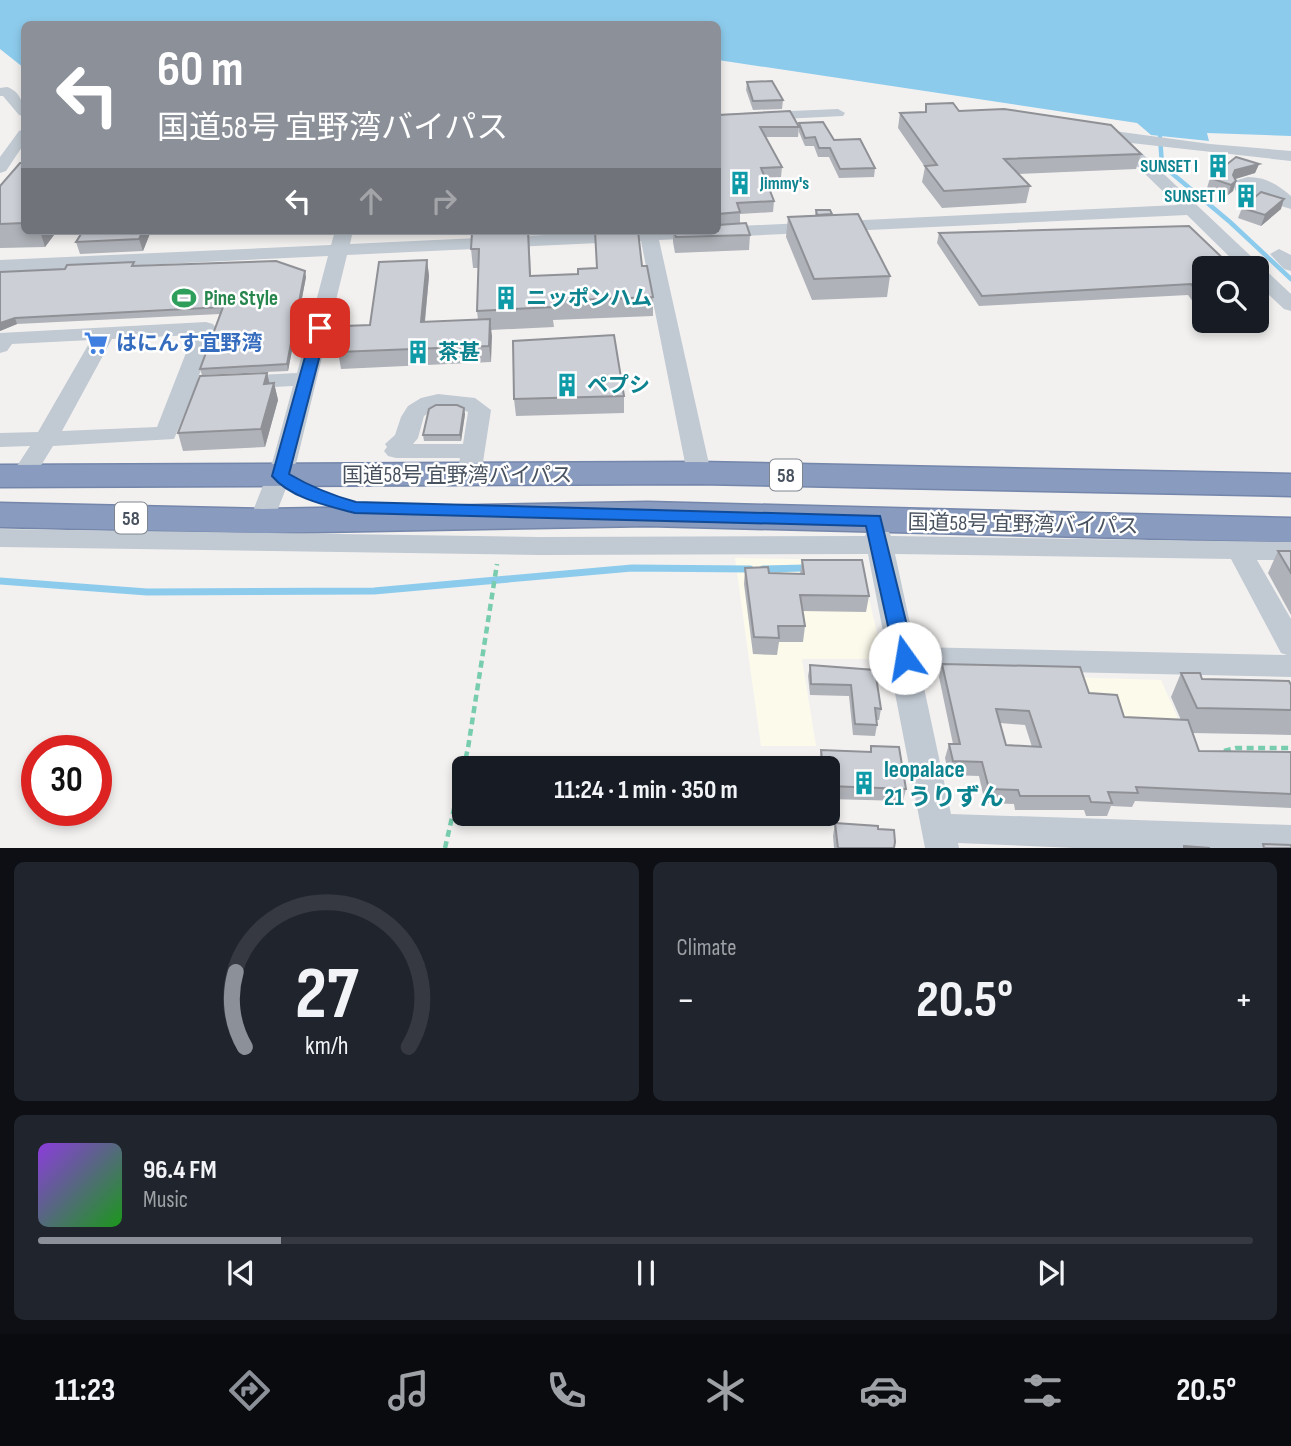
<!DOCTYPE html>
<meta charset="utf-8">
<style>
body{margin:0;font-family:"Sofia Sans Condensed","Noto Sans JP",sans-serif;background:#20242c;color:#f1f3f6;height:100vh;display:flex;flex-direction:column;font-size:26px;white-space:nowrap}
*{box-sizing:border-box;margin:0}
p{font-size:23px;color:#9ea1a6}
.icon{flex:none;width:38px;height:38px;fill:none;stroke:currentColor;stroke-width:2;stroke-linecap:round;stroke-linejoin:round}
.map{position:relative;height:848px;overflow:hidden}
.details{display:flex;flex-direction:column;gap:14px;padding:14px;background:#0d0f14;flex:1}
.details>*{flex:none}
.banner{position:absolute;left:21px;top:21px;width:700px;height:214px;border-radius:10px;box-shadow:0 4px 10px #0003;background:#8c9099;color:#fff;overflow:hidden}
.buttons{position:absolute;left:1192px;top:256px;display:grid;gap:14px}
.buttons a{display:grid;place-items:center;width:77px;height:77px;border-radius:10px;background:#171b24;box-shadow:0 4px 10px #0003;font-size:35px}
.speed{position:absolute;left:21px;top:735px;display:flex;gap:14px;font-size:35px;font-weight:700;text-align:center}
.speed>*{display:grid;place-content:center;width:91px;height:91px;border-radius:50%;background:#171b24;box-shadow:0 4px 10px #0003;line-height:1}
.speed .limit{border:10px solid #d22;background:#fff;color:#111}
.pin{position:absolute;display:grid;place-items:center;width:60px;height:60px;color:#fff;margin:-30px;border-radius:14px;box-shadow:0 4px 10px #0006}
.me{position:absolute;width:77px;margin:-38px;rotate:347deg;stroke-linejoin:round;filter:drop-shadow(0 0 5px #0008)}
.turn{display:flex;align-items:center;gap:24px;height:147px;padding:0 21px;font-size:32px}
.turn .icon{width:91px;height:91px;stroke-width:2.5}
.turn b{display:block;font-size:49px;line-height:60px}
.lanes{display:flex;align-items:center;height:66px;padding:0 21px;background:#0003;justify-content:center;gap:35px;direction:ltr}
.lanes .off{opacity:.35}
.big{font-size:52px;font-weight:700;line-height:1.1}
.details .card{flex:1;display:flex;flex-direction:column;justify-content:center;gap:10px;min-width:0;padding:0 24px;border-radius:10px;background:#20242c}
.details .dial{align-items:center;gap:0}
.dial svg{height:182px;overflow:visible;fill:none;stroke:#363941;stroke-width:7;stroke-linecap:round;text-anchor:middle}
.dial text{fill:#f1f3f6;stroke:none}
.song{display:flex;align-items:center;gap:21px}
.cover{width:84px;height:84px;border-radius:10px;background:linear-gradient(135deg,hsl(270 70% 55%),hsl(120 70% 35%))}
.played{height:7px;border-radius:4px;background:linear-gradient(90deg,#8c9099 20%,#363941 20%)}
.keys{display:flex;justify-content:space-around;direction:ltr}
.heat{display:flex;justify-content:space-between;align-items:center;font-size:38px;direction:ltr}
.details .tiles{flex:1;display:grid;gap:14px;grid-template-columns:1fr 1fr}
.card:last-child{grid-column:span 2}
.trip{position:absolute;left:452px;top:756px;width:388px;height:70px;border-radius:10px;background:#171b24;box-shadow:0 4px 10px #0003;font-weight:700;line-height:70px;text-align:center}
.tabs{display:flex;height:112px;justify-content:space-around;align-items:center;background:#090b0e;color:#9ea1a6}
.tabs .icon{width:49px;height:49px}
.tabs .active{color:#8c9099}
.tabs b{font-size:32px;color:#f1f3f6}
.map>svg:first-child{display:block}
.commercial{fill:#fcfaeb}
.water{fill:#8dcbec}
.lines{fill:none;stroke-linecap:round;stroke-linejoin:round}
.stream-far1{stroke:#8dcbec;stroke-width:4.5}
.stream{stroke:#8dcbec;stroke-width:7}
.highway-casing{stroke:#7486aa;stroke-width:3}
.path{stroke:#78cdaf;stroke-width:4.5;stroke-dasharray:7 4.5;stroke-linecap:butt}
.minor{fill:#c1c9d2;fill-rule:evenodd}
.highway{fill:#899bbe;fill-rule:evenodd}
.wall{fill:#afb2b8;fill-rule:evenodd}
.shaded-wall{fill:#8f9196}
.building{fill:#cccfd6;stroke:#8f9196;stroke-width:2;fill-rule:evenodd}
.route{fill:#1a73e8;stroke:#114b97;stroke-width:2}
.labels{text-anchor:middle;stroke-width:5;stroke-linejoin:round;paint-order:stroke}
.far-culture-label{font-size:18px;font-weight:bold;fill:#0d838f;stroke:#fff;text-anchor:end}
.shield{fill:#fff;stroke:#7f858e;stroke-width:2}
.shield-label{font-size:19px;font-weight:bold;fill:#48515e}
.leisure-label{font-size:21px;font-weight:bold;fill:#27864d;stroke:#fff;text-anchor:start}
.culture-label{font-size:21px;font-weight:bold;fill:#0d838f;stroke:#fff;text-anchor:start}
.shop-label{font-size:21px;font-weight:bold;fill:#366cbe;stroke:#fff;text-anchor:start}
.street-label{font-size:21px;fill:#48515e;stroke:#fff}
.near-culture-label{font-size:24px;font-weight:bold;fill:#0d838f;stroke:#fff;text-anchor:start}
</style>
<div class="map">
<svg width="1291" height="848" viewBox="0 0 1291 848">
<rect width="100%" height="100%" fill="#f3f1f0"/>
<g class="commercial">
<polygon points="735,558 853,560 861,564 883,659 802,659 816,746 761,746"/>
<polygon points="1032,676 1161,680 1190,746"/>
</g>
<polygon class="water" points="0,0 1291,0 1291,136 1207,133 1209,141 1151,135 1137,123 718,60 718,24 24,24 24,68 0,49"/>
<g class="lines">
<polyline class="stream-far1" points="1160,137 1162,165 1230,222 1291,279"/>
<g class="stream">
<polyline points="763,569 806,568"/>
<polyline points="0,581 147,592 374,591 632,568 750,569"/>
</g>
<g class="highway-casing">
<g id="highway">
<polygon points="699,462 1291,474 1291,496 699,484 0,487 0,465"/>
<polygon points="648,502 1291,518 1291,542 648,526 262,533 0,527 0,503 262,509"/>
</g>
</g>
<g class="path">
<polyline points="1224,751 1236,748 1291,748"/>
<polyline points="445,848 468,748 497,564"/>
</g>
<g class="minor">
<path d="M7 87C20 91 24 104 24 116L19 115 3 96H0V88Z"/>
<polygon points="838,109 845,113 843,116 718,122 718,114"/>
<polygon points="24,129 24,144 6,171 0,173 0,157 19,131"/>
<path d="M1114 131 1210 144 1291 151V161L1131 143 1291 294V311L1284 309 1256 283V268H1241L1187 215 659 240 711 473 708 478 699 481 690 478 687 473 641 241 347 255 297 460 271 527 262 529 253 527 249 521 273 460 293 386 194 391 174 439 53 446 32 480 23 483 14 480 11 475 30 446 0 447V433L38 432 91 340 12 344 7 351 0 353V333L206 322 213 324 216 328 198 378 297 373 328 256 0 272V260L331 245 335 231H353L350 244 630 231H718V227L1177 205 1109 139 1106 136 1109 133ZM193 335 157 427 62 431 112 339Z"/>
<path d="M1248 177C1266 177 1278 185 1291 196V209L1237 193 1232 184 1234 181Z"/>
<polygon points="1279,249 1291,255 1291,271 1284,269 1270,254"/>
<path d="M438 394 475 398 491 410 481 475 478 480 469 483 460 480 457 475 460 458H396L388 456 384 451 387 447 385 444 395 435 401 417 408 406 421 398ZM436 408H458L468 412 463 444H413L418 438 424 416Z"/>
<path d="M877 523 886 526 891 536 1291 542V560H1257L1291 619V677L920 669 951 814 1291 825V848H1074L958 843 959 848H925L868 554 539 555 0 547V529L539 537 865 536 868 526ZM895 554 1231 559 1281 653 1287 655 915 647Z"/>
</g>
<use href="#highway" class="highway"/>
</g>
<g class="wall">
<polygon points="747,82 783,100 782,109 753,110 746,90"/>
<polygon points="926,104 959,111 1141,154 1136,169 1018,174 1030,186 1026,203 942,208 922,182 925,167 898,128 900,113 925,112"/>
<polygon points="719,115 799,127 798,137 765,137 782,167 781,177 765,178 774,201 773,212 740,214 740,223 750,235 749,250 675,253 673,242 673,231 718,231"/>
<polygon points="799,123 834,140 875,168 874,177 839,178 829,157 818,157 814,146 805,146 799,132"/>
<polygon points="24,163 24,231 57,231 45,247 0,248 0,186"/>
<polygon points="1259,164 1255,173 1235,179 1236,181 1233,191 1228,195 1207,188 1210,178"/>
<polygon points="1242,208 1281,209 1261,226 1238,218"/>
<polygon points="816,210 832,214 890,276 887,297 812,300 786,237 788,217 815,215"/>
<polygon points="83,231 151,231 143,251 80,254 76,242"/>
<polygon points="474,231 542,231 529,232 531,276 578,274 642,266 653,297 653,316 553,320 554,327 491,330 491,362 341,369 338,352 370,325 427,260 429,276 425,322 478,320 477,311 479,268 473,268 471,249"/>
<polygon points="939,233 1204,268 1204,306 1196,306 1188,295 979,306 937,243"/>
<polygon points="135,266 306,277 288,371 202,375 200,369 220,314 17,324 0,331 0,272"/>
<polygon points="267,373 270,384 274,383 278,400 265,447 183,451 178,433"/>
<polygon points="624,396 624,413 516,416 514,399"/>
<polygon points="465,414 461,441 424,441 423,435"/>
<polygon points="1278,551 1291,551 1291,615 1268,573"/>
<polygon points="802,560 869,596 866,612 802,611 805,626 803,642 779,642 777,655 753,654 744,584 745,568 769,573 800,574"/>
<path d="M942 664 1089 693 1124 717 1181 720 1171 697 1181 673 1202 679 1291 685V735L1192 733 1199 751 1291 752V808L1135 801 1132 807 1111 806 1107 816H1086L1084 810H1015L1014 804 985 803 979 776 949 775 945 758 949 744H953L939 677ZM1000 723 1025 725 1032 747 1006 745Z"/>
<polygon points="810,665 875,670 881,709 879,720 877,720 877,725 875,736 853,735 849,696 810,695 808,676"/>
<polygon points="871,746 906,789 903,801 828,799 828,768 820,768 819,762 821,750 870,752"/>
<polygon points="835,823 878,829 894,848 834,848 833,836"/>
</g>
<g class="shaded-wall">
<polygon points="1259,164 1255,173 1232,180 1235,170"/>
<polygon points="1236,181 1233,191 1228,195 1231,185"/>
<polygon points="1284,199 1281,209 1261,226 1265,215"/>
<polygon points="40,231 57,231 45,247"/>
<polygon points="143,231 151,231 143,251 139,239"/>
<polygon points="427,260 429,276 423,339 421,322"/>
<polygon points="305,271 306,277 288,371 287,364"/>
<polygon points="15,318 17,324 0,331 0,323"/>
<polygon points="490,319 492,336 491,362 489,346"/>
<polygon points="267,373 271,390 264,384"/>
<polygon points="274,383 278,400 265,447 261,429"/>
<polygon points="464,408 465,414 461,441 460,435"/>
</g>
<g class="building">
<polygon points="772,81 783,100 753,101 747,82"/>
<polygon points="953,103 959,111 1004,109 1111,125 1141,154 1004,159 1030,186 944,191 925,166 937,165 900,113 926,112 926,104"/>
<polygon points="718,111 719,115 790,111 799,127 760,127 782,167 761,168 774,201 737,203 740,212 718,214 718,215"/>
<polygon points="823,122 834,140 860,139 875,168 840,169 830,148 819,148 815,137 805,138 799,123"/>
<polygon points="1236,157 1259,164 1235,170 1233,175 1236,181 1231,185 1210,178"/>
<polygon points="20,163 24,163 24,223 0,224 0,186"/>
<polygon points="1261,192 1284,199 1265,215 1242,208"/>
<polygon points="816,210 830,210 832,214 817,215"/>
<polygon points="858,214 890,276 814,279 788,217"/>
<polygon points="746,223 750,235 676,237 674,231 718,231 718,225"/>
<polygon points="1189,226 1233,268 1204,268 1204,295 1200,295 1191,284 982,296 939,233"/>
<polygon points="83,231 143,231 139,239 76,242"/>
<polygon points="528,231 530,276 578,274 578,269 597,268 595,231 638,231 642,266 647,266 653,297 552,301 553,307 477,311 479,249 471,249 472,233"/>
<polygon points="427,260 421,322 490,319 489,346 338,352 344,326 370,325 379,262"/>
<polygon points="276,261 305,271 287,364 200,369 223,307 15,318 0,323 0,272 65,269 67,265 134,262 132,266"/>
<polygon points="614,335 624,396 514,399 513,341"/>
<polygon points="267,373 264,384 274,383 261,429 178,433 200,376"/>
<polygon points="436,405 457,405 464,408 460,435 423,435 429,409"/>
<polygon points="1278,551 1291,551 1291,573"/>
<polygon points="802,560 862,560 869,596 800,595 805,626 778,626 779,638 754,637 745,568 768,567 769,573 804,574"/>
<path d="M942 664 1080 667 1089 693 1117 695 1124 717 1188 720 1199 751 1291 752V794L1136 787 1138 793 1108 792 1112 803 1091 802 1089 796H1020L1018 790 989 789 982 762 953 761 949 744H960ZM996 709 1029 711 1041 747 1006 745Z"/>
<polygon points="810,665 875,670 881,709 875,708 877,725 855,724 851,685 811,684"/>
<polygon points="1181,673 1200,673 1202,679 1289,681 1291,685 1291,710 1197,708"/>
<polygon points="871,746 899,747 906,789 828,786 828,768 823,768 821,750 871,752"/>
<polygon points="835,823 878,826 878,829 894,830 895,842 894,848 838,848"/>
<polygon points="1263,844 1291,845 1291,848 1264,848"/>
<polygon points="1184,846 1210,848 1184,848"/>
</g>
<path class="route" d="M320 323 327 328 289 474C311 487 331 495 356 502L880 516 915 658 912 664 905 666 898 664 895 658 866 526 355 513C328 506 290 498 272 476L313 328Z"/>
<defs>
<g id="building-bare" transform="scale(1.89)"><path d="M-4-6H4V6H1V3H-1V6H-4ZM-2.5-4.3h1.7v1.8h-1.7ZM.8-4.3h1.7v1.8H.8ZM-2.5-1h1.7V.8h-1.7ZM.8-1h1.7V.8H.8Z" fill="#0f9aa8" stroke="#fff" stroke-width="2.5" paint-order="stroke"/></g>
<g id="stadium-bare" transform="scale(1.89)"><path d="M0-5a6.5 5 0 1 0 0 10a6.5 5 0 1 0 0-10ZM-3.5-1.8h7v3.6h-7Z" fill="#2e9e5b" stroke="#fff" stroke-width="2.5" paint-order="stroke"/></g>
<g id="supermarket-bare" transform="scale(1.89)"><path d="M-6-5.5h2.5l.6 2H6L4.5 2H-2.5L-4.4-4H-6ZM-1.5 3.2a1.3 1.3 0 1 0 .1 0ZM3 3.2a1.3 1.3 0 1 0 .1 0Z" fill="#3f7fe0" stroke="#fff" stroke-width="2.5" paint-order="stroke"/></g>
</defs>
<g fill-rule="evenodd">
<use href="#building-bare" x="1218" y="166"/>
<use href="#building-bare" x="740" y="183"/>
<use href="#building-bare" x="1246" y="196"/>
<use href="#stadium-bare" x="184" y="298"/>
<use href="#building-bare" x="506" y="298"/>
<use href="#supermarket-bare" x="96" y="343"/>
<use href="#building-bare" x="418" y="352"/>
<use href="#building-bare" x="567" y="385"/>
<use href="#building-bare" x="864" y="783"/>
</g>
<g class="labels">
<g class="far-culture-label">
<text x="1198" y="172">SUNSET I</text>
<text x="760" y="189" text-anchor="start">Jimmy's</text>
<text x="1226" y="202">SUNSET II</text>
</g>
<g class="shield">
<rect x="770" y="459.5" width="32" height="31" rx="5"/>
<rect x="115" y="502.5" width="32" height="31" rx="5"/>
</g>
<g class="shield-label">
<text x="786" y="482">58</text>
<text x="131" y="525">58</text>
</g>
<g class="leisure-label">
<text x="204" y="305">Pine Style</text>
</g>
<g class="culture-label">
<text x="526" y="305">ニッポンハム</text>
<text x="438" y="359">茶甚</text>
<text x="587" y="392">ペプシ</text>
</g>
<g class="shop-label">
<text x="116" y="350">はにんす宜野湾</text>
</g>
<g class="street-label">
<text x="457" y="482">国道58号 宜野湾バイパス</text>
<text transform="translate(1023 524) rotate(1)" y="7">国道58号 宜野湾バイパス</text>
</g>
<g class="near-culture-label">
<text x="884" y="777">leopalace<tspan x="884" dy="28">21 うりずん</tspan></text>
</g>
</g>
</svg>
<div class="buttons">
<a><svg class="icon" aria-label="search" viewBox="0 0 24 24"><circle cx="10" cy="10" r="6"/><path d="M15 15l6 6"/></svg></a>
</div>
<div class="speed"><div class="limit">30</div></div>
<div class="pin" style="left:320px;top:328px;background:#d93025"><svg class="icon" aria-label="arrive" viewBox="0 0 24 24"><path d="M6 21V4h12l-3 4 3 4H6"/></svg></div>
<svg class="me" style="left:905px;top:658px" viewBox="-20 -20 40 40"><circle r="19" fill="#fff"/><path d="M0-13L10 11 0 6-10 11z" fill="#1a73e8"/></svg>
<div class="trip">11:24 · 1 min · 350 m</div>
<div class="banner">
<div class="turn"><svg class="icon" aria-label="left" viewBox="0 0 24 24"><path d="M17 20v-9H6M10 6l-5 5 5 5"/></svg><div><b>60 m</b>国道58号 宜野湾バイパス</div></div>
<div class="lanes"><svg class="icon" aria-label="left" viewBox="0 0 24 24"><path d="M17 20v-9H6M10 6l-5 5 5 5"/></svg><svg class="icon off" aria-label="ahead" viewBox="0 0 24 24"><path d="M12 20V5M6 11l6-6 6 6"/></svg><svg class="icon off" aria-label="right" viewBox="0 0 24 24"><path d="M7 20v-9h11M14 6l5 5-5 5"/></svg></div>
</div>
</div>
<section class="details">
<div class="tiles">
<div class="card dial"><svg viewBox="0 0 100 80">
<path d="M14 69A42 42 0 1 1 86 69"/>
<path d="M14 69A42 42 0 0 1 10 36" stroke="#8c9099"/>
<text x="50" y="56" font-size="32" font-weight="700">27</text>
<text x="50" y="72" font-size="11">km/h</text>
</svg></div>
<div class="card"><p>Climate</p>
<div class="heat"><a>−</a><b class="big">20.5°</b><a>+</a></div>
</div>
<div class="card">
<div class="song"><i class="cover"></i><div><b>96.4 FM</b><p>Music</p></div></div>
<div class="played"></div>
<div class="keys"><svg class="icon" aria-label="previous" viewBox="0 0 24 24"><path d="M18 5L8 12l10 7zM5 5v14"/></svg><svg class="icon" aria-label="pause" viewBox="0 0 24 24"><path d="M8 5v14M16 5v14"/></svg><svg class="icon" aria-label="next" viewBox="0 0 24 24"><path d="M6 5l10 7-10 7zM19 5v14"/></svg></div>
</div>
</div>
</section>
<nav class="tabs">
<b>11:23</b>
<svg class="icon active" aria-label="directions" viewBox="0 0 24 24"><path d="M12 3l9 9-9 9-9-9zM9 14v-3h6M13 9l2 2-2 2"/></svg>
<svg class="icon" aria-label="music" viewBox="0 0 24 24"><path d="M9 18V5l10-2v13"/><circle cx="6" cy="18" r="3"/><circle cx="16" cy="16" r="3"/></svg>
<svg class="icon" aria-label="phone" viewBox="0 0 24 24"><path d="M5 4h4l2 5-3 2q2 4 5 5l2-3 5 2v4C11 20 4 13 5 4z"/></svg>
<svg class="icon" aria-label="climate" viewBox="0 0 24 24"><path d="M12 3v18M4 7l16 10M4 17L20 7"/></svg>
<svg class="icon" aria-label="car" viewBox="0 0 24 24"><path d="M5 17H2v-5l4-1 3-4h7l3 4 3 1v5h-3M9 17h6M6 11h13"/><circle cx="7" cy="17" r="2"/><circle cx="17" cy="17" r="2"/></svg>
<svg class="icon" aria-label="filters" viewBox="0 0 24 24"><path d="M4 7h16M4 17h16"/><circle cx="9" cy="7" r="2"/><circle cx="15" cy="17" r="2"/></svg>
<b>20.5°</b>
</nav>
